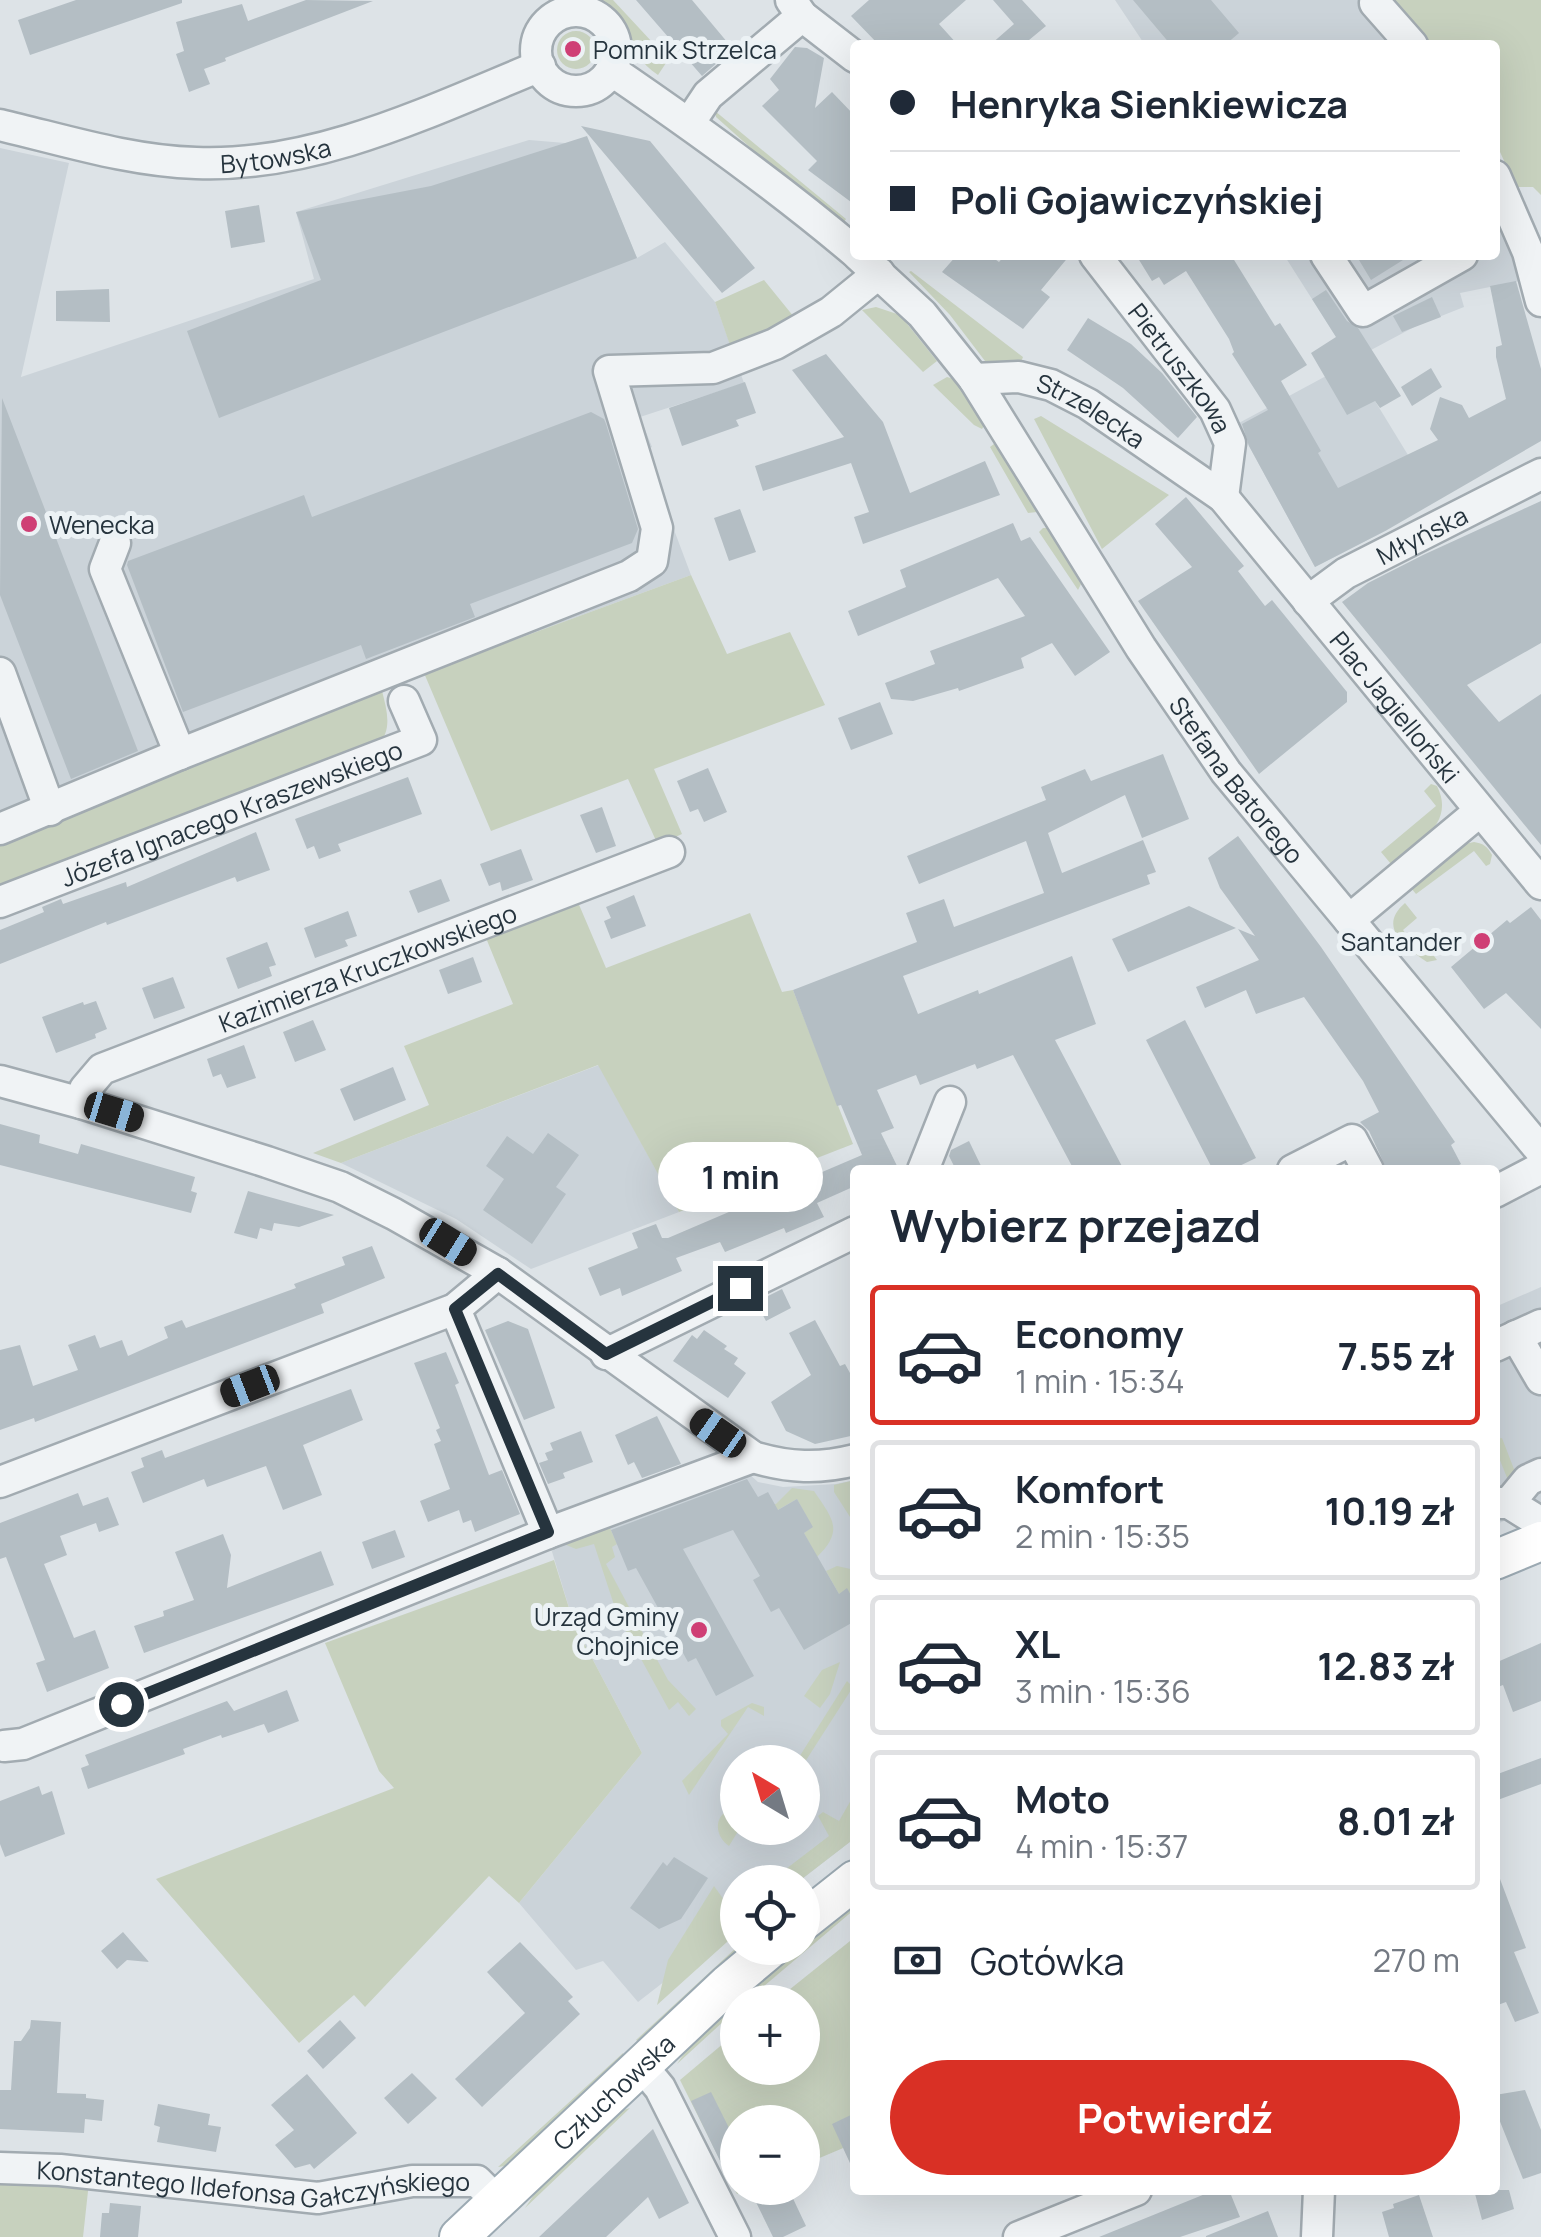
<!DOCTYPE html>
<html lang="pl">
<meta charset="utf-8">
<style>
body{margin:0;font-family:Manrope,sans-serif;background:#f2f2f3;color:#1f2937;height:100vh;display:flex;flex-direction:column;font-size:38px;white-space:nowrap}
*{box-sizing:border-box;margin:0}
p{font-size:32px;color:#747a83}
.icon{flex:none;width:55px;height:55px;fill:none;stroke:currentColor;stroke-width:2;stroke-linecap:round;stroke-linejoin:round}
.map{position:relative;flex:1;overflow:hidden}
.drawer{position:absolute;left:850px;top:1165px;width:650px;height:1030px;display:flex;flex-direction:column;background:#fff;border-radius:10px;box-shadow:0 10px 40px #0002}
.drawer>*{flex:none}
.guide{position:absolute;left:850px;top:40px;width:650px;height:220px;border-radius:10px;box-shadow:0 10px 40px #0002;display:grid;align-content:center;height:220px;padding:0 40px;background:#fff}
.needle{width:65px;rotate:322deg}
.fabs{position:absolute;left:720px;top:1745px;display:grid;gap:20px}
.fabs a{display:grid;place-items:center;width:100px;height:100px;border-radius:50%;background:#fff;box-shadow:0 10px 40px #0002;font-size:50px}
.end{position:absolute;width:45px;height:45px;margin:-22px;border:12px solid #26343e;background:#fff;box-shadow:0 0 0 5px #fff}
.from{border-radius:50%}
.bubble{position:absolute;height:70px;border-radius:35px;background:#fff;box-shadow:0 10px 40px #0002;font-size:32px;font-weight:700;line-height:70px;text-align:center}
.car{position:absolute;width:30px;height:60px;margin:-30px -15px;border-radius:12px;box-shadow:0 0 8px 2px #0007;background:linear-gradient(#222 24%,#8ab4d8 0 40%,#222 0 76%,#8ab4d8 0 86%,#222 0)}
.guide b{display:flex;align-items:center;gap:35px;height:95px;font-size:38px}
.guide b+b{border-top:2px solid #e0e1e3}
.guide i{width:25px;height:25px;background:#1f2937}
ul{padding:0;list-style:none}
li{display:flex;align-items:center;gap:30px;height:140px;margin:0 20px 15px;padding:0 20px;border:5px solid #e0e1e3;border-radius:10px}
li div{flex:1}
li b{display:block;font-size:38px}
li em{font-style:normal;font-weight:700}
li.selected{border-color:#d93025}
li>.icon{width:90px;height:90px;stroke-width:1.5}
h2{padding:0 40px;font-size:45px;line-height:120px}
.pay{display:flex;align-items:center;gap:25px;height:110px;padding:0 40px;font-size:38px}
.pay p{margin-inline-start:auto}
.action{display:flex;gap:20px;margin-top:auto;padding:20px 40px}
.action a{flex:1;height:115px;border-radius:60px;background:#d93025;color:#fff;font-size:40px;font-weight:700;line-height:115px;text-align:center}
.map>svg:first-child{display:block}
</style>
<div class="map">
<svg width="1541" height="2237" viewBox="0 0 1541 2237">
<rect width="100%" height="100%" fill="#dde3e7"/>
<path fill="#cbd3d9" fill-rule="evenodd" d="M1115,0H1390L1429,45H1145Z
M529,140L565,143L606,183L637,258L665,242L715,302L744,383L640,417L652,447L644,450L691,575L424,673L0,839V148L69,163L21,377L314,279L296,212Z
M1495,210L1520,281L1460,293L1464,307L1416,326L1371,350L1375,401L1408,455L1387,530L1315,567L1237,424L1352,362L1284,255H1495Z
M599,1065L679,1212L531,1269L456,1219L341,1163Z
M1541,1287V1504L1495,1525V1307Z
M748,1473L758,1482L783,1487L836,1484L855,1480V1838L798,1882H738L737,1925L638,2002L603,1961L576,1970L519,1903L642,1753L574,1624L550,1545ZM738,1762H802V1828H738Z"/>
<path fill="#c7d1be" d="M601,0H613L666,57V63L658,75C623,52 634,21 601,0Z
M1390,0H1541V195L1533,187H1516L1495,141V45H1429Z
M557 50a19 19 0 1 1 38 0a19 19 0 1 1-38 0Z
M715,111L846,219L844,222L762,158L716,117Z
M911,271L1023,357L1019,367L991,365L985,361L950,315L909,272Z
M764,280L794,317L731,348L715,302Z
M876,307L900,315L937,361L923,372L862,310Z
M947,377L954,379L985,424L982,429L974,425L933,385Z
M1041,416L1169,495L1102,549L1034,419Z
M994,444L998,448L1037,512L1028,513L990,447Z
M1043,528H1047L1081,584L1078,590L1039,532Z
M691,575L727,654L790,632L825,705L654,769L682,834L658,845L628,779L491,831L424,673Z
M382,691C387,711 393,730 377,746L0,892V840Z
M1431,784L1437,786C1456,824 1417,844 1391,864L1381,852L1436,806L1424,791Z
M1474,842C1484,844 1487,846 1492,855L1490,864L1486,866L1474,851L1416,894L1411,888L1465,844Z
M577,900L606,968L750,913L782,992L793,990L853,1144L679,1212L598,1065L341,1163L313,1153L429,1105L404,1046L513,1004L486,938Z
M1405,903L1417,918L1403,930L1414,945L1419,941L1425,944L1437,960L1427,962C1405,947 1377,927 1405,903Z
M1502,1438L1517,1477L1513,1481L1508,1480L1495,1448V1439Z
M855,1480V1519L852,1520L834,1492V1485Z
M792,1488L814,1491C832,1518 845,1530 817,1557L804,1533L812,1527L797,1499L767,1516V1506L776,1504Z
M609,1526L617,1544L612,1547L615,1557L606,1564L668,1680L696,1709L689,1716L678,1702L669,1710L618,1617L594,1544L576,1549L559,1542Z
M554,1560L574,1624L642,1753L519,1903L489,1876L365,2007L354,1995L299,2043L156,1879L394,1788L379,1771L325,1643Z
M837,1566L855,1570V1603L847,1589L839,1594L826,1571Z
M840,1662L830,1694L820,1708L804,1696L822,1670Z
M847,1681L853,1687L803,1765L796,1762Z
M752,1703L764,1707V1716L748,1707L689,1795L682,1781L728,1734L721,1726V1720Z
M855,1793V1838L798,1882H769L829,1836L818,1816L823,1812L839,1821Z
M730,1809L737,1814L738,1828H740L729,1846C715,1836 713,1817 730,1809Z
M714,1886L737,1918V1933L657,2005L668,1960Z
M855,1902V1909L745,2002H738L737,2009L677,2064L688,2048L738,2000Z
M855,1937V2143L803,2165L802,2122H738V2188H752L737,2194L680,2080L737,2032L738,2068H802V2002H774Z
M737,1947L743,1948L641,2043L636,2040Z
M623,2053L624,2058L512,2165L498,2167Z
M630,2108L525,2208L538,2189L620,2111Z
M0,2181L89,2182L83,2237H0Z"/>
<path fill="#b4bec4" d="M76,0H182V3L30,55L18,20Z
M306,0L373,1L225,58L226,61L204,69L210,84L189,92L176,54L184,51L176,22L242,4L248,21Z
M636,0H692L733,49L702,76Z
M869,0H966L939,24L958,45H879L851,16Z
M993,0H1022L1046,26L1023,45H990L1014,24Z
M1133,0H1211L1239,33L1225,45H1171Z
M795,47L807,48L824,58L815,108L832,92L855,116V205L808,170L817,161L762,106L779,90L770,79Z
M581,126L650,141L755,268L722,293Z
M587,136L637,258L219,418L187,331L321,280L296,212L431,186Z
M259,205L265,242L231,248L225,211Z
M957,255H989L999,262L1005,255H1070L1041,290L1050,297L1023,329L942,272Z
M1136,255H1231L1275,326L1280,323L1307,365L1281,381L1321,451L1318,453L1338,488L1438,440L1430,429L1440,397L1462,405L1469,418L1506,399L1496,357V347L1502,345L1490,286L1516,281L1541,369V441L1387,530L1315,567L1249,446L1242,424L1268,410L1232,354L1234,352L1229,339L1186,271L1164,285L1159,277L1152,281Z
M1356,255H1411L1371,280Z
M109,289L110,322L56,321V291Z
M1326,290L1347,321L1358,328L1401,396L1380,408L1375,401L1347,415L1311,353L1336,337L1312,299Z
M1432,297L1441,317L1402,332L1393,316Z
M1088,318L1131,344L1162,373L1197,417L1178,438L1123,388L1067,350Z
M826,354L883,422L910,493L985,461L1000,495L863,544L854,517L869,512L851,463L763,491L755,466L844,437L792,370Z
M1431,368L1442,387L1412,406L1401,387Z
M745,382L756,413L736,420L739,426L682,446L669,408Z
M2,398L138,751L71,779L0,595Z
M591,412L604,419L606,424L638,529L632,543L470,604L475,617L366,659L361,645L183,712L127,565L128,561L304,495L312,517Z
M1186,497L1244,566L1238,571L1265,606L1272,600L1347,692V702L1259,774L1138,601L1192,567L1155,524Z
M1541,501V643L1467,685L1499,722L1541,694V845L1342,602L1368,583L1423,555Z
M740,509L756,552L729,561L714,518Z
M1013,523L1021,541L1030,537L1110,652L1075,676L1052,643L1021,658L1024,668L959,691L958,688L913,701L891,699L885,683L935,664L930,651L1025,616L998,578L858,636L848,611L906,587L900,570Z
M880,702L893,734L851,750L838,718Z
M1163,754L1189,819L1142,838L1125,795L1048,833L1062,873L1143,840L1156,872L1147,875L1150,884L903,976L918,1014L978,990L979,994L1072,956L1096,1024L1055,1040L1124,1170H1074L1013,1055L977,1069L975,1064L920,1085L916,1075L877,1090L894,1128L881,1133L899,1170H855V1186L817,1203L824,1217L786,1233L784,1228L725,1252L720,1242L676,1258L682,1271L622,1296L620,1288L600,1296L588,1268L638,1248L632,1233L656,1224L662,1238H668L862,1155L841,1105L837,1106L793,990L917,942L906,913L944,899L954,927L1044,893L1026,841L919,884L907,856L1046,800L1041,787L1085,769L1091,781Z
M708,768L727,812L704,822L698,809L690,812L677,781Z
M408,777L422,814L338,844L341,851L319,859L314,846L307,849L295,819Z
M602,807L616,846L596,853L580,815Z
M256,832L270,870L237,882L235,877L107,925L106,922L0,964V930L44,912L42,907L61,899L63,904L126,882L127,887Z
M1238,836L1321,947L1455,1142L1451,1145L1461,1164L1450,1170H1387L1369,1131L1360,1122L1379,1112L1363,1081L1304,997L1256,1014L1246,990L1205,1008L1196,987L1259,960L1238,929L1255,936L1220,888L1208,858Z
M521,849L533,880L502,891L500,882L489,886L480,864Z
M441,879L450,901L418,913L409,891Z
M634,895L646,926L611,939L604,921L611,918L606,907Z
M1189,906L1236,928L1128,972L1112,939Z
M1531,907L1541,920V1029L1506,993L1484,1009L1451,967L1507,920L1510,923Z
M348,911L357,936L345,940L348,946L315,958L304,928Z
M267,942L276,965L269,967L272,976L238,989L226,958Z
M473,957L482,982L448,994L439,970Z
M173,977L185,1008L154,1019L142,988Z
M96,1001L107,1029L95,1034L96,1038L56,1053L42,1017L83,1002L84,1005Z
M313,1020L326,1050L295,1062L283,1032Z
M1185,1020L1256,1158L1231,1170H1213L1146,1040Z
M244,1045L256,1078L227,1088L221,1074L213,1077L207,1059Z
M393,1067L406,1100L354,1121L340,1089Z
M0,1124L40,1135L39,1143L78,1154L81,1144L195,1177L191,1191L197,1193L191,1213L0,1165Z
M548,1133L579,1155L556,1187L566,1194L532,1244L483,1210L504,1179L486,1166L507,1136L533,1154Z
M969,1141L983,1170H956L949,1156L951,1150Z
M248,1191L334,1215L299,1227L274,1223L272,1231L260,1228L257,1239L234,1233Z
M372,1246L385,1278L321,1304L324,1313L35,1422L34,1418L0,1430V1350L20,1345L33,1386L78,1370L68,1345L95,1335L100,1348L122,1340L128,1356L168,1338L164,1327L182,1320L186,1328L296,1288L294,1284L345,1265L342,1257Z
M782,1289L791,1308L766,1321L756,1302Z
M815,1320L840,1366L845,1364L855,1382V1435L815,1444L786,1431L771,1402L811,1375L789,1333Z
M508,1321L528,1329L555,1408L524,1420L485,1330Z
M704,1330L727,1346L724,1349L738,1358L734,1364L746,1373L728,1398L673,1361L692,1335L697,1339Z
M446,1352L459,1383L455,1385L489,1475L502,1470L520,1514L475,1532L471,1520L463,1523L459,1510L428,1522L420,1501L450,1489L434,1444L441,1441L436,1430L440,1428L414,1363Z
M351,1389L363,1420L303,1445L322,1495L283,1510L266,1466L207,1487L204,1479L143,1503L131,1472L144,1467L141,1458L162,1450L165,1458Z
M657,1416L681,1464L642,1478L634,1462L628,1465L615,1435Z
M581,1431L593,1462L563,1473L565,1478L548,1484L539,1463L548,1460L545,1453L553,1450L550,1443Z
M747,1479L758,1497L768,1492L778,1510L797,1499L813,1527L804,1533L839,1594L847,1588L855,1603V1621L804,1650L779,1608L771,1612L753,1580L760,1576L733,1530L683,1549L754,1676L716,1696L696,1658L688,1662L636,1568L628,1571L611,1530Z
M78,1493L83,1506L108,1497L119,1525L99,1532L96,1523L60,1536L67,1555L44,1564L74,1638L95,1630L109,1668L47,1692L36,1663L45,1660L6,1557L0,1559V1523Z
M395,1530L405,1557L372,1569L362,1542Z
M223,1534L231,1555L227,1588L321,1551L334,1585L144,1653L134,1626L164,1616L163,1611L194,1600L175,1552Z
M1541,1643V1701L1513,1712L1503,1685L1495,1688V1663Z
M287,1690L299,1721L268,1733L264,1724L222,1738L221,1735L183,1749L185,1754L88,1789L81,1768L89,1765L85,1755L227,1701L234,1711Z
M1541,1758V1784L1495,1801V1775Z
M39,1786L42,1795L52,1791L65,1834L5,1857L0,1844V1801Z
M674,1857L708,1878L681,1919L659,1929L630,1908L663,1862L667,1866Z
M1497,1871L1526,1948L1514,1952L1539,2013L1515,2022L1506,2002L1495,2006Z
M123,1932L149,1962L127,1960L117,1969L101,1951Z
M520,1942L573,1997L568,2001L580,2014L482,2107L455,2079L525,2013L487,1972Z
M31,2020L61,2022L57,2093L86,2094V2098L104,2100L102,2121L85,2119L84,2133L0,2129V2090H11L14,2041H21L30,2028Z
M340,2020L356,2038L323,2069L307,2051Z
M412,2073L437,2098L408,2124L384,2098Z
M307,2074L357,2133L314,2169L310,2164L295,2168L275,2145L294,2130L271,2105Z
M1525,2090L1541,2130V2173L1523,2179L1495,2109V2095Z
M711,2092L730,2130L738,2127V2159L723,2167L691,2101Z
M158,2104L210,2114L208,2125L221,2127L216,2152L157,2142L160,2127L154,2125Z
M855,2113V2174L832,2124Z
M653,2129L689,2203L659,2219L648,2197L606,2237H539Z
M770,2188H788L806,2226L783,2237H773L753,2196Z
M1215,2190H1229L1240,2217L1180,2237H1099Z
M1474,2190H1509L1514,2209L1482,2220Z
M1419,2195L1433,2237H1389L1382,2212L1394,2208L1393,2204Z
M110,2203L141,2206L138,2237H100L102,2213H109Z
M1268,2211L1278,2237H1206V2236Z"/>
<g fill="none" stroke-linecap="round" stroke-linejoin="round">
<defs>
<g id="minor">
<path d="M791,0L802,16L855,57"/>
<path d="M1375,3L1412,45"/>
<circle cx="576" cy="51" r="40"/>
<path d="M611,70C696,128 777,186 855,252"/>
<path d="M690,122L708,95L802,16"/>
<path id="s1" d="M0,125C64,140 129,161 196,163C315,168 432,110 540,66"/>
<path d="M1495,176L1528,252L1541,301"/>
<path id="s2" d="M858,255L922,314L974,379L1141,648L1226,772L1541,1151"/>
<path id="s3" d="M1095,255L1215,410L1230,443L1223,497"/>
<path d="M1326,255L1363,311L1462,255"/>
<path id="s4" d="M974,379L1019,377L1051,385L1088,404L1223,497L1541,884"/>
<path d="M115,543L105,569L180,754"/>
<path id="s5" d="M1308,601L1346,573L1541,474"/>
<path d="M0,673L50,810"/>
<path d="M0,829L180,754L629,576L652,561L657,528L609,371L713,368L775,344L831,312L879,273"/>
<path id="s6" d="M0,902L421,740L404,701"/>
<path d="M1349,920L1480,811"/>
<path d="M0,1081L81,1103L267,1162L340,1187L394,1214L498,1273L753,1457C789,1468 819,1469 855,1460"/>
<path id="s7" d="M81,1103L85,1089L102,1069L669,852"/>
<path d="M923,1170L950,1102"/>
<path d="M1293,1170L1352,1140L1368,1170"/>
<path d="M1495,1192L1541,1168"/>
<path d="M455,1309L548,1533"/>
<path d="M1516,1336L1541,1379"/>
<path d="M1495,1346L1541,1325"/>
<path d="M606,1354L855,1232"/>
<path d="M0,1482L455,1309L498,1273"/>
<path d="M1495,1503H1509L1541,1523"/>
<path d="M1509,1503L1528,1480L1541,1474"/>
<path d="M4,1746L23,1744L548,1533L753,1457"/>
<path d="M641,2065L660,2088L735,2237"/>
<path id="s8" d="M0,2168L60,2170L318,2198L412,2181H477L497,2201"/>
<path d="M1019,2237L1136,2190"/>
<path d="M1317,2237L1319,2190"/>
</g>
<g id="major">
<path d="M1495,1560L1541,1541"/>
<path d="M802,1922L855,1880"/>
<path id="s9" d="M459,2237L728,1984L771,1948"/>
</g>
</defs>
<use href="#minor" stroke="#a2abb1" stroke-width="35"/>
<use href="#major" stroke="#9caab3" stroke-width="42"/>
<use href="#minor" stroke="#f0f3f5" stroke-width="30"/>
<use href="#major" stroke="#fff" stroke-width="38"/>
</g>
<g fill="none" stroke-linecap="round" stroke-linejoin="round">
<path stroke="#26343e" stroke-width="12" d="M121,1704L548,1532L455,1309L498,1274L606,1354L740,1288"/>
</g>
<g fill="#cf3f75" stroke="#ecf2f5" stroke-width="4">
<circle cx="573" cy="49" r="10"/>
<circle cx="29" cy="524" r="10"/>
<circle cx="1482" cy="941" r="10"/>
<circle cx="699" cy="1630" r="10"/>
</g>
<g text-anchor="middle" dominant-baseline="central" stroke-width="10" stroke-linejoin="round" paint-order="stroke">
<g font-size="25" fill="#26343e" stroke="#ecf2f5" text-anchor="start">
<text x="593" y="49">Pomnik Strzelca</text>
<text x="49" y="524">Wenecka</text>
<text x="1462" y="941" text-anchor="end">Santander</text>
<text x="679" y="1616" text-anchor="end">Urząd Gminy<tspan x="679" dy="29">Chojnice</tspan></text>
</g>
<g font-size="25" fill="#26343e" stroke="#ecf2f5">
<text stroke="none"><textPath href="#s1" startOffset="280">Bytowska</textPath></text>
<text stroke="none"><textPath href="#s3" startOffset="142">Pietruszkowa</textPath></text>
<text stroke="none"><textPath href="#s4" startOffset="125">Strzelecka</textPath></text>
<text stroke="none"><textPath href="#s5" startOffset="132">Młyńska</textPath></text>
<text stroke="none"><textPath href="#s4" startOffset="555">Plac Jagielloński</textPath></text>
<text stroke="none"><textPath href="#s2" startOffset="650">Stefana Batorego</textPath></text>
<text stroke="none"><textPath href="#s6" startOffset="248">Józefa Ignacego Kraszewskiego</textPath></text>
<text stroke="none"><textPath href="#s7" startOffset="325">Kazimierza Kruczkowskiego</textPath></text>
<text stroke="none"><textPath href="#s9" startOffset="212">Człuchowska</textPath></text>
<text stroke="none"><textPath href="#s8" startOffset="255">Konstantego Ildefonsa Gałczyńskiego</textPath></text>
</g>
</g>
</svg>
<div class="fabs">
<a><svg class="needle" viewBox="-14 -14 28 28"><path d="M0-13l5 13h-10z" fill="#e53935"/><path d="M0 13l5-13h-10z" fill="#747a83"/></svg></a>
<a><svg class="icon" aria-label="locate" viewBox="0 0 24 24"><circle cx="12" cy="12" r="6"/><path d="M12 2v4M12 18v4M2 12h4M18 12h4"/></svg></a>
<a>+</a>
<a>−</a>
</div>
<i class="end from" style="left:121px;top:1704px"></i>
<i class="end" style="left:740px;top:1288px"></i>
<div class="bubble" style="left:658px;top:1142px;width:165px">1 min</div>
<i class="car" style="left:114px;top:1112px;rotate:107deg"></i>
<i class="car" style="left:448px;top:1242px;rotate:122deg"></i>
<i class="car" style="left:250px;top:1386px;rotate:249deg"></i>
<i class="car" style="left:718px;top:1433px;rotate:305deg"></i>
<div class="guide">
<b><i class="from"></i>Henryka Sienkiewicza</b>
<b><i></i>Poli Gojawiczyńskiej</b>
</div>
<section class="drawer">
<h2>Wybierz przejazd</h2>
<ul>
<li class="selected"><svg class="icon" aria-label="car" viewBox="0 0 24 24"><path d="M5 17H2v-5l4-1 3-4h7l3 4 3 1v5h-3M9 17h6M6 11h13"/><circle cx="7" cy="17" r="2"/><circle cx="17" cy="17" r="2"/></svg><div><b>Economy</b><p>1 min · 15:34</p></div><em>7.55 zł</em></li>
<li><svg class="icon" aria-label="car" viewBox="0 0 24 24"><path d="M5 17H2v-5l4-1 3-4h7l3 4 3 1v5h-3M9 17h6M6 11h13"/><circle cx="7" cy="17" r="2"/><circle cx="17" cy="17" r="2"/></svg><div><b>Komfort</b><p>2 min · 15:35</p></div><em>10.19 zł</em></li>
<li><svg class="icon" aria-label="car" viewBox="0 0 24 24"><path d="M5 17H2v-5l4-1 3-4h7l3 4 3 1v5h-3M9 17h6M6 11h13"/><circle cx="7" cy="17" r="2"/><circle cx="17" cy="17" r="2"/></svg><div><b>XL</b><p>3 min · 15:36</p></div><em>12.83 zł</em></li>
<li><svg class="icon" aria-label="car" viewBox="0 0 24 24"><path d="M5 17H2v-5l4-1 3-4h7l3 4 3 1v5h-3M9 17h6M6 11h13"/><circle cx="7" cy="17" r="2"/><circle cx="17" cy="17" r="2"/></svg><div><b>Moto</b><p>4 min · 15:37</p></div><em>8.01 zł</em></li>
</ul>
<div class="pay"><svg class="icon" aria-label="cash" viewBox="0 0 24 24"><path d="M3 7h18v10H3z"/><circle cx="12" cy="12" r="2"/></svg>Gotówka<p>270 m</p></div>
<div class="action"><a>Potwierdź</a></div>
</section>
</div>
